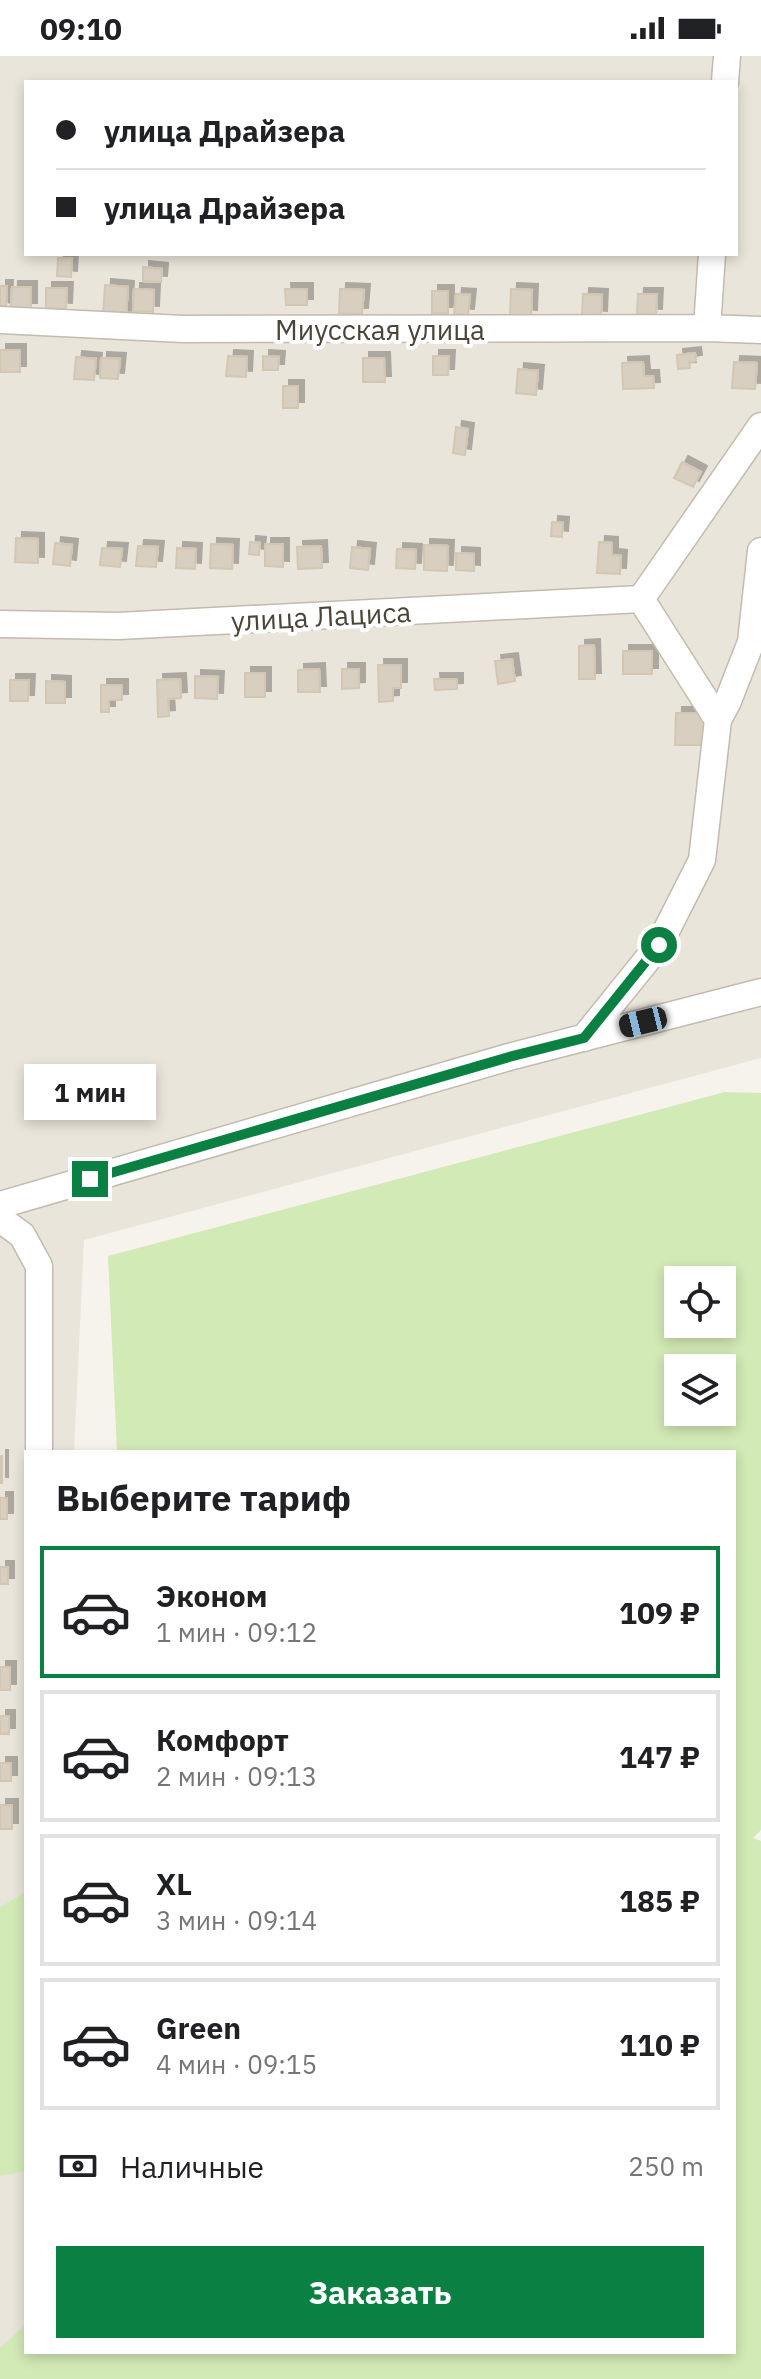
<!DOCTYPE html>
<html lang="ru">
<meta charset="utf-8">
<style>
body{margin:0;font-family:"IBM Plex Sans",sans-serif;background:#f2f2f2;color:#202124;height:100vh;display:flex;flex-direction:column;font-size:30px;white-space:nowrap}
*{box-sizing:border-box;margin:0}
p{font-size:26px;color:#757577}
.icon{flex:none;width:44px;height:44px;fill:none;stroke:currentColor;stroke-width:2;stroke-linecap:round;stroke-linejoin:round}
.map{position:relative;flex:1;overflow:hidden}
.panel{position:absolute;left:24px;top:1394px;width:712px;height:904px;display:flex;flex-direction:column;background:#fff;border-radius:0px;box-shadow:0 4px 12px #0003}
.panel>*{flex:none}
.guide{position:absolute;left:24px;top:24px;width:714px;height:176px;border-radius:0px;box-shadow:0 4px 12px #0003;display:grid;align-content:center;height:176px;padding:0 32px;background:#fff}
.fabs{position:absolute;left:664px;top:1210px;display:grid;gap:16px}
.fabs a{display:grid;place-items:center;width:72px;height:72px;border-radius:0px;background:#fff;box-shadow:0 4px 12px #0003;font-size:40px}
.end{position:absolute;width:36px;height:36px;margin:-18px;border:10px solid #0b8043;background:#fff;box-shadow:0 0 0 4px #fff}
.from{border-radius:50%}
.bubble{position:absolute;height:56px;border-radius:0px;background:#fff;box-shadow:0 4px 12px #0003;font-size:26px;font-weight:700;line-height:56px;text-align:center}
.car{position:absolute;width:24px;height:48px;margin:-24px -12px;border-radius:10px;box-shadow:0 0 6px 2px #0007;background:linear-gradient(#222 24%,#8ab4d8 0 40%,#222 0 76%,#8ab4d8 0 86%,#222 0)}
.guide b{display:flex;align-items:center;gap:28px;height:76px;font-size:30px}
.guide b+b{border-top:2px solid #e0e0e0}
.guide i{width:20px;height:20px;background:#202124}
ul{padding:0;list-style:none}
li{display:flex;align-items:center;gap:24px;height:132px;margin:0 16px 12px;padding:0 16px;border:4px solid #e0e0e0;border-radius:0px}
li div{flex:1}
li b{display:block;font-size:30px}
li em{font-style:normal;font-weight:700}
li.on{border-color:#0b8043}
li>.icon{width:72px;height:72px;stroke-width:1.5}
h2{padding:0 32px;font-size:36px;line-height:96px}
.pay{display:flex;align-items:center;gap:20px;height:88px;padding:0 32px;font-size:30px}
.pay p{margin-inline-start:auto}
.cta{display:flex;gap:16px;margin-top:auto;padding:16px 32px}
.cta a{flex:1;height:92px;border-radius:0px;background:#0b8043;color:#fff;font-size:32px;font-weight:700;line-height:92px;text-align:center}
.status{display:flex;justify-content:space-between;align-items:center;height:56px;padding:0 40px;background:#fff;direction:ltr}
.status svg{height:22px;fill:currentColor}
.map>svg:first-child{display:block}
</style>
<div class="status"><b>09:10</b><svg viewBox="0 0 49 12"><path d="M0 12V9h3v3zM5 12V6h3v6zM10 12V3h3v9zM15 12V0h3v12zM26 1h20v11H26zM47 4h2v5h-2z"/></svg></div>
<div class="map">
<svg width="761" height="2323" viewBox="0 0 761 2323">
<defs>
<filter id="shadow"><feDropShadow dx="6" dy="-6" stdDeviation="0" flood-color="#0004"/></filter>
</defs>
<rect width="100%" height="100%" fill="#f6f3ec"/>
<path fill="#eae5da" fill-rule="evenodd" d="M0,0H761V1002L84,1184L74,1396H26V2296L0,2323ZM26,26H736V198H26Z"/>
<path fill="#d2eab5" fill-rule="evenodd" d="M725,1036L761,1037V1774L753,1782L761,1785V2323H0V2292L26,2268V2296H734V1396H117L108,1200ZM678,1224H722V1268H678ZM678,1312H722V1356H678Z
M26,1836V2115L0,2120V1851Z"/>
<path fill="#d8cfc1" stroke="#d3c7b4" stroke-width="2" filter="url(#shadow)" d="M58,202H72L71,221L57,220Z
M143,211L162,213L161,226L143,225Z
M105,229L128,231L126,261L103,259Z
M0,230H7L6,253L0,252Z
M12,231H31V253H11Z
M46,232H67L66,253L46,252Z
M134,233L154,234L153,256L133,255Z
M285,233H307V249H286Z
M340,233L364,234L362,258L339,257Z
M511,233L532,234L531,260L510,259Z
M432,235H448V257H432Z
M456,238L470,239L468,259L454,258Z
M583,238L602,239L601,261L582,260Z
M638,238H657L656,259L637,258Z
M0,294H20V316H0Z
M695,297L696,305L689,306L690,312L678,313L677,299Z
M228,300L247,301L246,321L226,320Z
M263,300L279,301L278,314H263Z
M433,300H449L448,319H433Z
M76,301L96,303L94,324L74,323Z
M101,302L120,303L118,323L100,322Z
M363,302H384L385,326H363Z
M643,306L644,320H653L654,332L623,333L622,307Z
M734,306L757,307L755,333L732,332Z
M518,313L538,315L536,339L516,337Z
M283,330H298V352H283Z
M456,371L468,373L465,399L453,397Z
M682,406L701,416L693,431L674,422Z
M552,466L563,467L562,481L551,480Z
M16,482L38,483V507L15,506Z
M250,486L260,487L259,499L249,498Z
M599,486L612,487V499L621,500L620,518L597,517Z
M55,487L72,489L70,510L53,508Z
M211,488L233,489L232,513L210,512Z
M265,488H283V511L265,510Z
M424,489L448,490L447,515L424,514Z
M138,490L158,491L156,511L136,510Z
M321,490L322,512L298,513L297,491Z
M352,491L370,493L368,514L350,512Z
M102,492L122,493L120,511L100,509Z
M177,492L196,493L195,513L176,512Z
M397,493L416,494L415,513L396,512Z
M456,497L474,498V515L456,514Z
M594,589L595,623H579V590Z
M623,595H652V618H623Z
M512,603L515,625L498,628L495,605Z
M378,609H401V632H393V645L379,646Z
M319,613L320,636H298V614Z
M342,613H359V632L342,633Z
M245,617H265V641H245Z
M195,620L218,621L217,643L195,642Z
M180,623L181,642L168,643L169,660L158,661L157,624Z
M434,623H457V633L435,634Z
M10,624H29L28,645H10Z
M46,625L65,626V647H46Z
M101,629H122V644H109V656H101Z
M676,657H708L707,689H675Z
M0,1400H2V1427H0Z
M0,1442H7V1463H0Z
M0,1511H8V1528H0Z
M0,1611H10V1634H0Z
M0,1660H9V1678H0Z
M0,1707H11V1725H0Z
M0,1749H12V1773H0Z"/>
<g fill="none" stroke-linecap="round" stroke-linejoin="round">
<defs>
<path id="minor" d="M725,26L727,0
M0,264L183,273L707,272L761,274
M707,272L712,198
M0,568L118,570L641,543
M718,664L728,645L751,586L761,495
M584,982L659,889L702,804L718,664L641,543L761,370
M0,1149L509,1001L761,936
M0,1163L22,1179L39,1210V1396"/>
</defs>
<use href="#minor" stroke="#c2bbae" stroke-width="29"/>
<use href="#minor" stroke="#fff" stroke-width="26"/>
</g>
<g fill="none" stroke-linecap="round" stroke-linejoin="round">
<path stroke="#0b8043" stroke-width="10" d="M90,1123L509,1001L584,982L659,889"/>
</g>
<g text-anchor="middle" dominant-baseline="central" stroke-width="8" stroke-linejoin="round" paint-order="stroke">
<g font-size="28" fill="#4b4439" stroke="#fff">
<text x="380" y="273">Миусская улица</text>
<text transform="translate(321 560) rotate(-3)">улица Лациса</text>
</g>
</g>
</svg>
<div class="fabs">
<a><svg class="icon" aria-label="locate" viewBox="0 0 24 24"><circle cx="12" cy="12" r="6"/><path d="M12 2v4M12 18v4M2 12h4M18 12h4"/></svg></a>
<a><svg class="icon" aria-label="layers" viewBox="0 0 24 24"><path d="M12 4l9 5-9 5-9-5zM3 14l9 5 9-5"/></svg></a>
</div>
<i class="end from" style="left:659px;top:889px"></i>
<i class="end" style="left:90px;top:1123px"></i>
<div class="bubble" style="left:24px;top:1008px;width:132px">1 мин</div>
<i class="car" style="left:643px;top:966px;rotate:256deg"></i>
<div class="guide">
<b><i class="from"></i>улица Драйзера</b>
<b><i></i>улица Драйзера</b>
</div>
<section class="panel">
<h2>Выберите тариф</h2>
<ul>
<li class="on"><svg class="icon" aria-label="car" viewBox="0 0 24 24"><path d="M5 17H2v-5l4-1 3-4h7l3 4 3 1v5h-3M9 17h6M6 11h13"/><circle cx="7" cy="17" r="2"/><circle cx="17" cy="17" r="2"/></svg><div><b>Эконом</b><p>1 мин · 09:12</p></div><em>109 ₽</em></li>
<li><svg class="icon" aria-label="car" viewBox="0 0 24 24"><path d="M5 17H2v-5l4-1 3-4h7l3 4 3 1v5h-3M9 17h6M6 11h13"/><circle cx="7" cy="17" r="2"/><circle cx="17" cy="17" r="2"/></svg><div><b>Комфорт</b><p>2 мин · 09:13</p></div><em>147 ₽</em></li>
<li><svg class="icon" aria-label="car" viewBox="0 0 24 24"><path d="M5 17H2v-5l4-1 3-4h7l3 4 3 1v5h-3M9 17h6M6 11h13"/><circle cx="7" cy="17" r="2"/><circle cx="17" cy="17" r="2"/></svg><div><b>XL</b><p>3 мин · 09:14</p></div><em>185 ₽</em></li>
<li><svg class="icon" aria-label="car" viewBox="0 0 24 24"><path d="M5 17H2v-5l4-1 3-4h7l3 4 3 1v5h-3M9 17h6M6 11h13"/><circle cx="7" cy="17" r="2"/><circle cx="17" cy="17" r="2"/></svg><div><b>Green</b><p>4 мин · 09:15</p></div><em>110 ₽</em></li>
</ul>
<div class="pay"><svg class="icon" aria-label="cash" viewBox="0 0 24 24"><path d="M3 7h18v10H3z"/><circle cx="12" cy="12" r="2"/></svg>Наличные<p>250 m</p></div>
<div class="cta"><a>Заказать</a></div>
</section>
</div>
